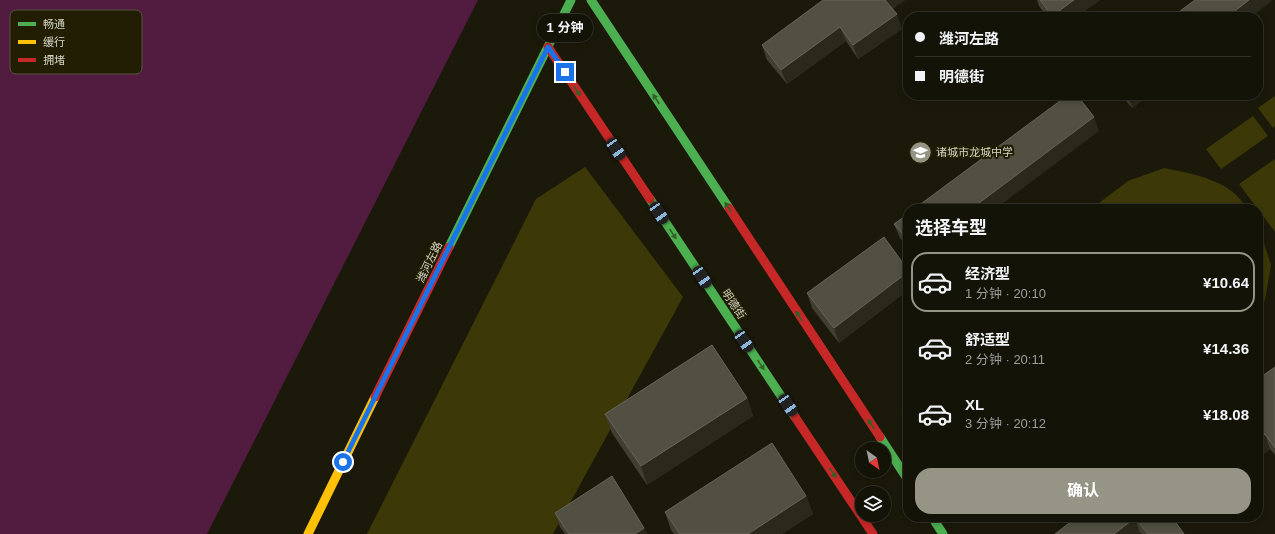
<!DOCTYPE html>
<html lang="zh">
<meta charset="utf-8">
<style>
body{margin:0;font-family:Arial,"Noto Sans SC",sans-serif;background:#1d1c12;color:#f1f3f6;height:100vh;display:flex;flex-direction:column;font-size:15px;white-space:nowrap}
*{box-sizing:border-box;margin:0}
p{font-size:13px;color:#9d9e9c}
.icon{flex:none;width:22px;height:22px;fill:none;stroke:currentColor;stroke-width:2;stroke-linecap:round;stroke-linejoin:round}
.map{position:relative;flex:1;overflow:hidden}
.details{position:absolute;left:903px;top:204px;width:360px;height:318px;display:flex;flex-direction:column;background:#141308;border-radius:16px;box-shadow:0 2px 6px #0003,0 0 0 1px #333229}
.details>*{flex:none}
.hud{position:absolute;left:903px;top:12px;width:360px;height:88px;border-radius:16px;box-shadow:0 2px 6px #0003,0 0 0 1px #333229;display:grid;align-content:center;height:88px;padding:0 12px;background:#141308}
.needle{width:26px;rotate:147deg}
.fabs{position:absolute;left:855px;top:442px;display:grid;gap:8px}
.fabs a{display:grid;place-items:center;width:36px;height:36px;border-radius:50%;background:#141308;box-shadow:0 2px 6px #0003,0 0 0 1px #333229;font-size:20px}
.end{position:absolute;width:18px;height:18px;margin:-9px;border:5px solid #1a73e8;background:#fff;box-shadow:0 0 0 2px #fff}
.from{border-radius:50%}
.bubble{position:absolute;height:28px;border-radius:14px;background:#141308;box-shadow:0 2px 6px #0003,0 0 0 1px #333229;font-size:13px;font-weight:700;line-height:28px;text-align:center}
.car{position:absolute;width:12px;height:24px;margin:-12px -6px;border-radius:5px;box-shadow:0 0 3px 1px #0007;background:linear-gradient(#222 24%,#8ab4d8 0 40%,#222 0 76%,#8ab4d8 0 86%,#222 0)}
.hud b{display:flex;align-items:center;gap:14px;height:38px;font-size:15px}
.hud b+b{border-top:1px solid #333229}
.hud i{width:10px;height:10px;background:#f1f3f6}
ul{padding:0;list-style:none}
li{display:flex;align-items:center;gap:12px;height:60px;margin:0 8px 6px;padding:0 4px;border:2px solid transparent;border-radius:16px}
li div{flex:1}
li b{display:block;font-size:15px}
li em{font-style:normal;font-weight:700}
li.active{border-color:#959485}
li>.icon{width:36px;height:36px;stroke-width:1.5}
h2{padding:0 12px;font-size:18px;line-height:48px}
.action{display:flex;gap:8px;margin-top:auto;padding:8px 12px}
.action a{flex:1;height:46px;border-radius:16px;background:#959485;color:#fff;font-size:16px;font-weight:700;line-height:46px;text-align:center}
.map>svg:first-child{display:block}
</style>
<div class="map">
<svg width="1275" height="534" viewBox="0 0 1275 534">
<rect width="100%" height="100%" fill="#1b190a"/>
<path fill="#3d3807" d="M1275,96V126L1273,128L1258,108Z
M1253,116L1268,136L1221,169L1206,149Z
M1275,159V232L1239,184Z
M585,167L683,297L553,534H367L536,199Z
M1164,168C1193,174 1232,180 1247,209H1091L1128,181Z
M1258,229L1261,234L1271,265L1265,300L1258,312Z
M908,370V438C897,417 903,391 908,370Z"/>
<path fill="#521b40" d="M0,0H478L207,534H0Z"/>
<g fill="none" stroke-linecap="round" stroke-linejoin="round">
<path stroke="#4caf50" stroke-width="9" d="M591,0L729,208
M650,199L795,417
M449,247L571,0
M880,437L908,480
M932,517L943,534"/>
<path stroke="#ffc107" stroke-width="9" d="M308,534L375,397"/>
<path stroke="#c62828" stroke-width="9" d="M548,47L650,199
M729,208L880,437
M375,397L449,247
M795,417L873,534"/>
</g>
<path fill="#413f32" d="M823,0H905L892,9L902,29L858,59L846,41L787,84L767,60L762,45Z
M1037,0H1100L1076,17H1047L1039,6Z
M1121,95H1149L1132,108Z
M908,214V248L900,238L894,224Z
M908,270V290L839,343L812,308L807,293Z
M1275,367V455L1270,449L1258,458V379Z
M747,398L753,416L647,485L612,433L605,414Z
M806,496L813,514L782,534H674L671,530L665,512Z
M555,513L644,528L647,534H565L560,527Z
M1077,517H1181L1175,521L1184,534H1142L1140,533Z"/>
<path fill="#2b291b" d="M884,0H905L888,12Z
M1074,0H1100L1076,17H1053L1052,16Z
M1249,0H1273L1251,17H1227Z
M897,14L902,29L858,59L853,45Z
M840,27L846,41L787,84L781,70Z
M1128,95H1149L1132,108Z
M1094,117L1099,131L995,209H971Z
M908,272V290L839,343L834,328Z
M747,398L753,416L647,485L641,466Z
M1265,434L1270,449L1258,458V440Z
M806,496L813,514L782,534H748Z
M1169,517H1181L1171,524Z
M1135,518L1140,533L1139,534H1114Z
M644,528L647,534H635Z"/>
<path fill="#515042" stroke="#666557" d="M823,0H885L897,14L853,45L840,27L781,70L762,45Z
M1040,0H1074L1052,16Z
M1195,0H1249L1227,17H1172Z
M1068,95H1077L1094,117L971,209H914Z
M908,214V240L894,224Z
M884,237L908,270V272L834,328L807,293Z
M712,345L747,398L641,466L605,414Z
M1275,367V448L1265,434L1258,440V379Z
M772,443L806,496L748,534H680L665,512Z
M612,476L644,528L635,534H569L555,513Z
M1077,517H1172L1184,534H1148L1135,518L1114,534H1055Z"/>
<defs><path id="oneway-solid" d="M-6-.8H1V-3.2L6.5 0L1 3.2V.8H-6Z"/></defs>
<g fill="#345f26">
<use href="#oneway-solid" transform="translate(577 91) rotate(56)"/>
<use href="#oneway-solid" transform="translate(656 99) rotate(-123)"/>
<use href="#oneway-solid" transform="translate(728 207) rotate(-123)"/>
<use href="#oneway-solid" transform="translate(673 234) rotate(56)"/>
<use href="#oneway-solid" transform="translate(799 316) rotate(-123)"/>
<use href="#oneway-solid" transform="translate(761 365) rotate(56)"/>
<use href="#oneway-solid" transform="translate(871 424) rotate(-123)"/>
<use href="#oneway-solid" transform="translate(833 473) rotate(56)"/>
</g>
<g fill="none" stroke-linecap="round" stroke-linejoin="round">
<path stroke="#1a73e8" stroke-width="5" d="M343,462L548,47L565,72"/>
</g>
<defs>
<symbol id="school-disc" viewBox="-11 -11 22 22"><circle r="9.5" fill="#959485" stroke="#211e04"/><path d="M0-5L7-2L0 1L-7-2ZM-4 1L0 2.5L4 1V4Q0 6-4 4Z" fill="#fff"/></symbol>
</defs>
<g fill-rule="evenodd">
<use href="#school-disc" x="908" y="140" width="25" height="25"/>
</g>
<g text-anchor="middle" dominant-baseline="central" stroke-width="4" stroke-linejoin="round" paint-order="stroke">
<g font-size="11" fill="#d7d6c7" stroke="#211e04" text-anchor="start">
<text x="936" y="152">诸城市龙城中学</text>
</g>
<g font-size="11" fill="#d7d6c7" stroke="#211e04">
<text transform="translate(429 262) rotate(-64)">潍河左路</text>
<text transform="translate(734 304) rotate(56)">明德街</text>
</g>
</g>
<rect x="10" y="10" width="132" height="64" rx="6" fill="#211e04" stroke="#58553e" stroke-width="1"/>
<rect x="18" y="22" width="18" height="4" fill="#4caf50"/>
<rect x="18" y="40" width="18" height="4" fill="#ffc107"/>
<rect x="18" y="58" width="18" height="4" fill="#c62828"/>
<g font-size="11" fill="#d7d6c7">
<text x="43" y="28">畅通</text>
<text x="43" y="46">缓行</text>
<text x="43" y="64">拥堵</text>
</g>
</svg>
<div class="fabs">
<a><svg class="needle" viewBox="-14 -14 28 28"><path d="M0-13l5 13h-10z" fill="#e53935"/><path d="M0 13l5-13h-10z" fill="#9d9e9c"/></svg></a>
<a><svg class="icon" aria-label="layers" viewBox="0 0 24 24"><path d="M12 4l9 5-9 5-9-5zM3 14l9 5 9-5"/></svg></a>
</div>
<i class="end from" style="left:343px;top:462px"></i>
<i class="end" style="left:565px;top:72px"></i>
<div class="bubble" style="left:537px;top:14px;width:56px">1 分钟</div>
<i class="car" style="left:616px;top:149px;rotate:146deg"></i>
<i class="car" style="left:659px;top:213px;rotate:146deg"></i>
<i class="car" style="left:702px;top:277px;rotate:146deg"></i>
<i class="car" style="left:744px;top:341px;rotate:146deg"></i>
<i class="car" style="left:788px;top:405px;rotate:146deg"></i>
<div class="hud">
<b><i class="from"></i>潍河左路</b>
<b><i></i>明德街</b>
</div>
<section class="details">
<h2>选择车型</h2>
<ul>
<li class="active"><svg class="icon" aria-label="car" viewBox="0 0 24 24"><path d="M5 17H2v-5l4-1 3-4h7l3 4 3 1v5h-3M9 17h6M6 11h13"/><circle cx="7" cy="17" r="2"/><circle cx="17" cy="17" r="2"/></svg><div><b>经济型</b><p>1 分钟 · 20:10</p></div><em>¥10.64</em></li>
<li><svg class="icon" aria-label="car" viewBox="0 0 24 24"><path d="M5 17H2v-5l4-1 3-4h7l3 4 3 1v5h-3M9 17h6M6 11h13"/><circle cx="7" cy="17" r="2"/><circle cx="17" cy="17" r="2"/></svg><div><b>舒适型</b><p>2 分钟 · 20:11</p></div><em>¥14.36</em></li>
<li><svg class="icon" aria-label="car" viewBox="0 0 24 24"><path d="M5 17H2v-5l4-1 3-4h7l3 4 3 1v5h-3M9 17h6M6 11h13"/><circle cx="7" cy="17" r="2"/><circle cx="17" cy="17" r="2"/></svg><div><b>XL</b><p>3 分钟 · 20:12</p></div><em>¥18.08</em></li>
</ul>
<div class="action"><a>确认</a></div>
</section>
</div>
